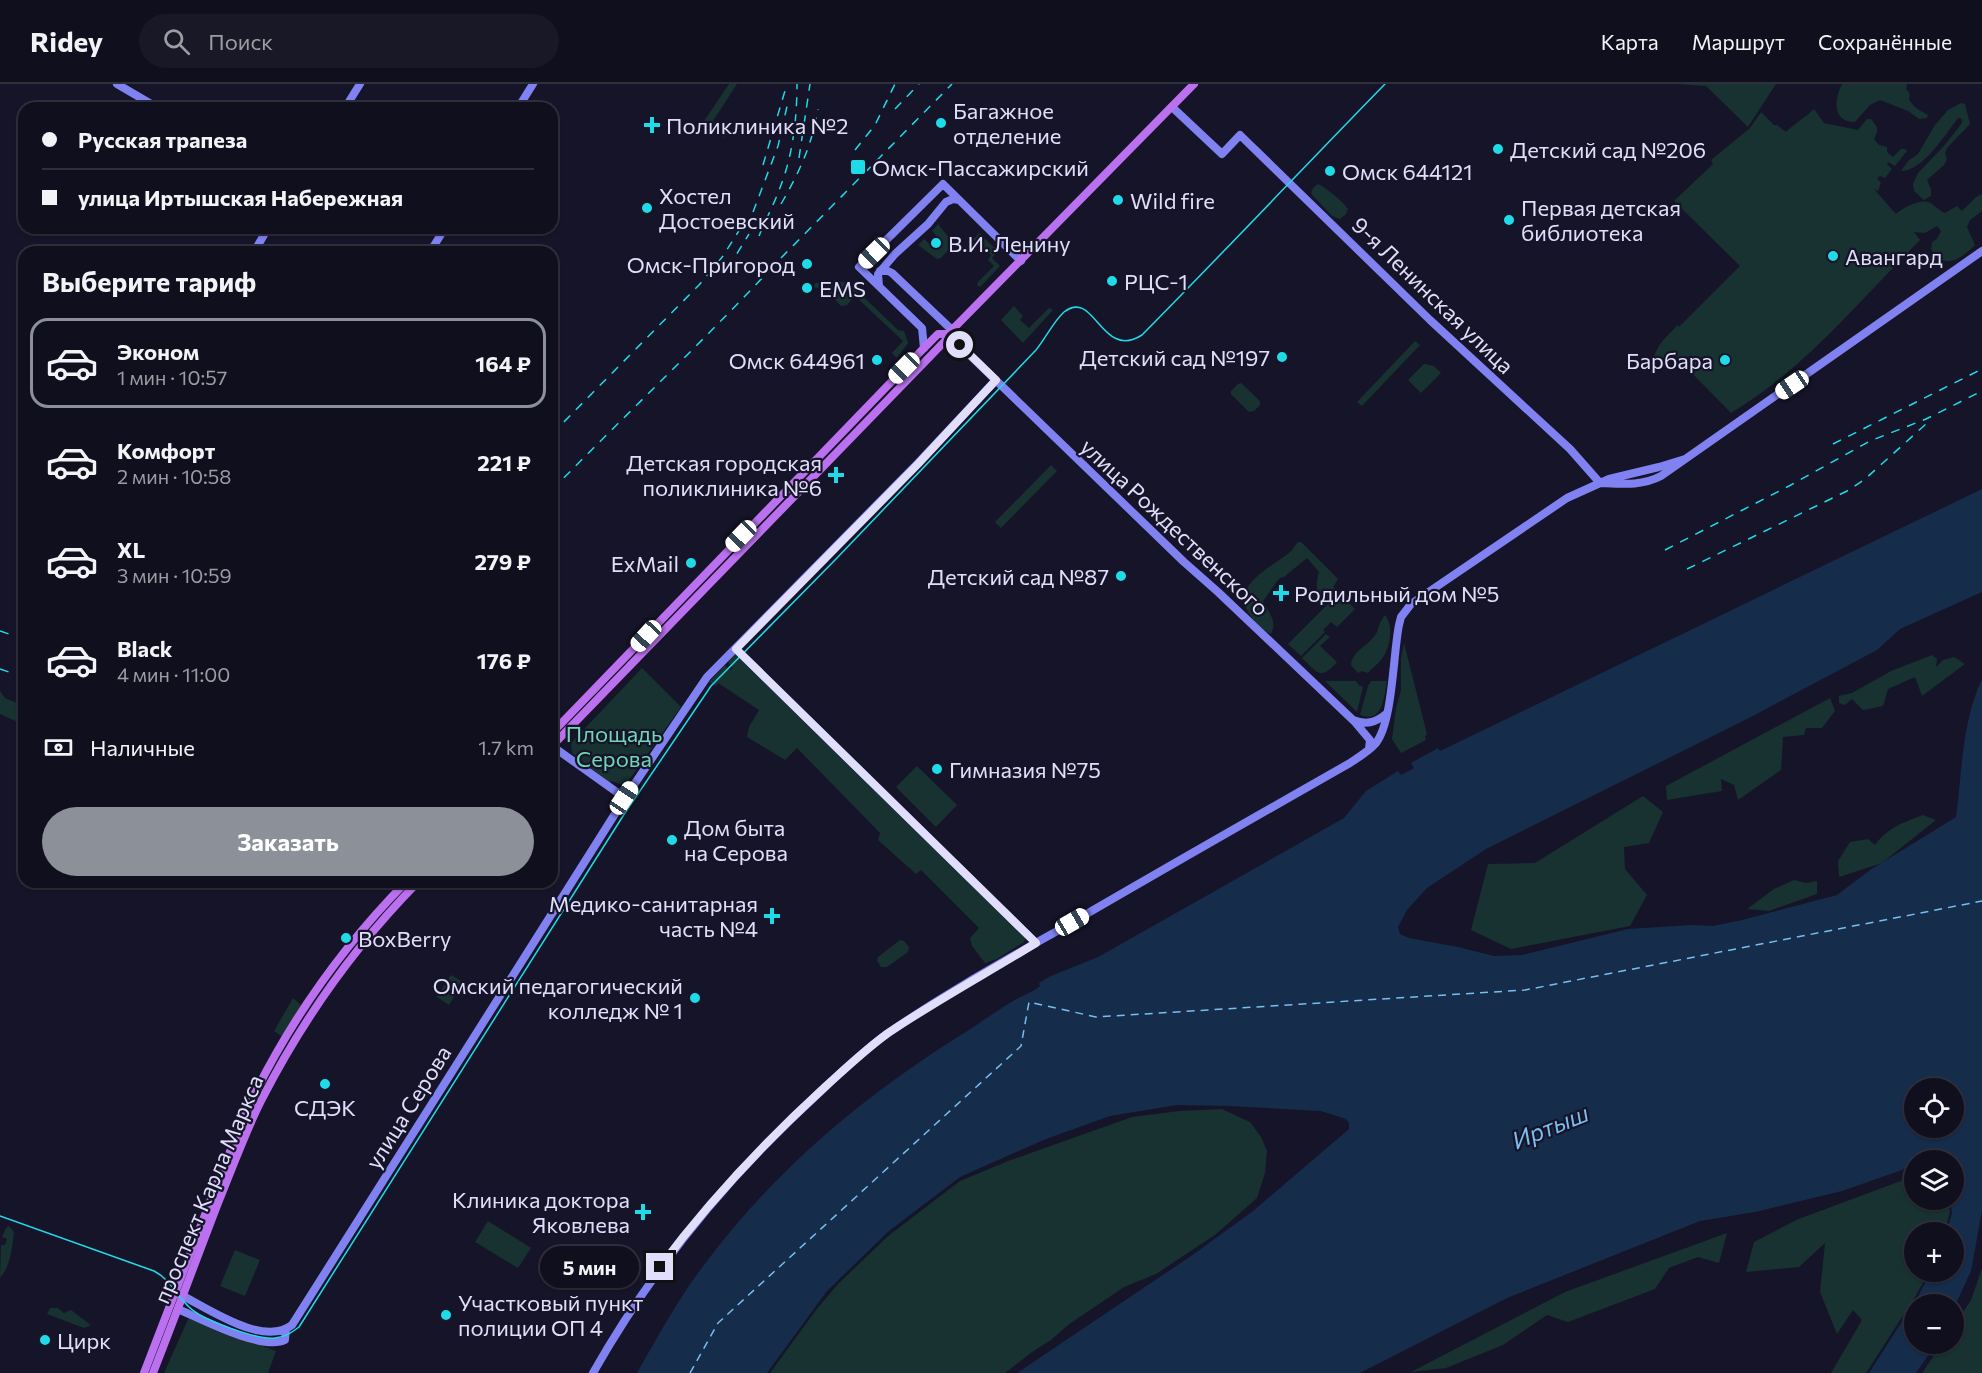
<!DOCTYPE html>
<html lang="ru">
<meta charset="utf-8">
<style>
body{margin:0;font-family:Commissioner,sans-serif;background:#191827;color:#f1f3f6;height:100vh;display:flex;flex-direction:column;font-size:22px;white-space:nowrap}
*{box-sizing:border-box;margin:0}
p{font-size:20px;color:#9c9ca4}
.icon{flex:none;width:33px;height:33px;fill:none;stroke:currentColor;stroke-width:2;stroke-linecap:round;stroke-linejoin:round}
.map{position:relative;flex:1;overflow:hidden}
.panel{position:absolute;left:18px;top:162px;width:540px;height:642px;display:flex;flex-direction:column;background:#100f1e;border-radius:18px;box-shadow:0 2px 4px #0004,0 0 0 2px #302f3c}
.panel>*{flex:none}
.guide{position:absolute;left:18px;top:18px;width:540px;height:132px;border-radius:18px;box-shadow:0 2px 4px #0004,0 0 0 2px #302f3c;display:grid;align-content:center;height:132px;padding:0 24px;background:#100f1e}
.tools{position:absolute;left:1904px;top:994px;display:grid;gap:12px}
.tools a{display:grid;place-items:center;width:60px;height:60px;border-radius:50%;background:#100f1e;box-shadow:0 2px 4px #0004,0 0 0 2px #302f3c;font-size:30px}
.end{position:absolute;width:27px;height:27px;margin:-14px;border:8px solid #e1defb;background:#111;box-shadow:0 0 0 3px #111}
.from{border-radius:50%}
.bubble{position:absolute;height:42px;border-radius:21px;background:#100f1e;box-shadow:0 2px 4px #0004,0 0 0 2px #302f3c;font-size:20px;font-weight:700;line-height:42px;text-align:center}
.car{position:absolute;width:18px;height:36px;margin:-18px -9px;border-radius:8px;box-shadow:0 0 4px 2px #0007;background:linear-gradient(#fff 24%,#345 0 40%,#fff 0 76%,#345 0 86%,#fff 0)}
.guide b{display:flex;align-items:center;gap:21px;height:57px;font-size:22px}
.guide b+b{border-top:2px solid #302f3c}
.guide i{width:15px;height:15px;background:#f1f3f6}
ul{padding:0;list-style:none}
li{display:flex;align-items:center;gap:18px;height:90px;margin:0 12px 9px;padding:0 12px;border:3px solid transparent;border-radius:18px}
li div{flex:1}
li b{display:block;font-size:22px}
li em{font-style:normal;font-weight:700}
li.selected{border-color:#8c9099}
li>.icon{width:54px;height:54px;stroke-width:1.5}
h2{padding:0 24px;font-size:27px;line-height:72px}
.pay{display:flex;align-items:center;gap:15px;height:66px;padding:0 24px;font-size:22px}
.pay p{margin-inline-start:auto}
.primary-button{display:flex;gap:12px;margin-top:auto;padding:12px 24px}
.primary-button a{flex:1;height:69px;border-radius:36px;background:#8c9099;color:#fff;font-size:24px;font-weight:700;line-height:69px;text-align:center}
header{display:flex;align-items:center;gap:36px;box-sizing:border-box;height:84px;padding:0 30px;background:#100f1e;border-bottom:2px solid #302f3c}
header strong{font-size:28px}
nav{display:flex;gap:33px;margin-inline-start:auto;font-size:21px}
.search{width:420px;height:54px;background:#191827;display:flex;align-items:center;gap:15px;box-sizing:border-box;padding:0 21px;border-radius:33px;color:#9c9ca4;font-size:22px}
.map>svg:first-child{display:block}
</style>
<header>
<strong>Ridey</strong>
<div class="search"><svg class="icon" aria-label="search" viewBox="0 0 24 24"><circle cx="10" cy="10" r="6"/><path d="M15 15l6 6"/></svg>Поиск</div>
<nav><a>Карта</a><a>Маршрут</a><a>Сохранённые</a></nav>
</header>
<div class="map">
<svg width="1982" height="1289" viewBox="0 0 1982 1289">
<rect width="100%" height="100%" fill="#161428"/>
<path fill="#173230" d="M729,0H737L713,37L727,47V51L723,53L705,40L704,37Z
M1674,0H1776L1748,43L1706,2Z
M1842,0H1907L1906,5L1910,10L1909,16L1916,24L1928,31L1927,34L1919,35L1908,27L1880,16L1870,21L1855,38C1832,38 1834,15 1842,0Z
M1961,19L1965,20L1970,40L1947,64L1945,70L1947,75L1944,81L1927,96L1931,105V112L1924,116L1914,107L1913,100L1918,89L1943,63L1962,39V35L1958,34C1945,51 1923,87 1901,87L1908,77L1918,70L1935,41L1948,26Z
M1814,25L1824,39L1858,46L1867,35H1871C1878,43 1879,46 1874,55L1879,61L1887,63V68L1893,73L1901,65H1905L1907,67L1895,82L1888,78L1887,80L1892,85L1885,94L1880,92L1877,94L1881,99L1878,107L1874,105L1896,130C1902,124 1920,115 1928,118C1934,120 1938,126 1945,129L1957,122L1962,127L1976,113L1982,110V127L1970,136L1967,143L1975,161C1961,175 1944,187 1931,165L1932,158L1937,155L1941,147L1937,142L1925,149L1914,148L1920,156C1860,216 1805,285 1731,329L1672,269L1667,275L1654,274C1657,260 1668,251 1678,241L1679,243L1740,182L1674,117L1713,80L1711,76L1750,44L1761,28L1774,41H1777L1786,48C1795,39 1805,34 1814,25Z
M1318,100C1326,104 1343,117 1348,125L1346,130L1340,135L1332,132L1312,111L1311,108L1314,103Z
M938,140L954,160L941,174L937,175L918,161L924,155L934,164L941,162V156L932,147Z
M979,149L998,167L992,174L1000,182L980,203L977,201L978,198L994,182L988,176L991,171L976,157L971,158Z
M848,198L898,246L904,247L908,259L897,274L892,269L903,257L855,212L847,221L841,222L823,203L816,204L813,202L816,199Z
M1014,222L1023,232L1020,236L1029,244L1049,224L1053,226L1023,259L1001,236Z
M1415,257L1420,261L1362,322L1357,318Z
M1424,280L1434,282L1441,289L1421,309L1408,296Z
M1241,299L1260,317V321L1254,327L1249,328L1231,310V307L1238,300Z
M1051,381L1057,387L1001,444L995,438Z
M1298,458H1301L1338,495L1333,503L1355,525L1337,543L1331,538L1323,546L1325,548L1301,572L1288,560L1337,511L1322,523L1317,519C1318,507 1315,499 1319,488L1307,474L1284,493L1280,494C1273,501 1270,509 1263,517C1268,528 1278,537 1271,550C1262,546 1256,539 1250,531C1229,502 1270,484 1289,469C1293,466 1295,461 1298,458Z
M1385,531C1393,541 1391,559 1385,570C1382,577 1373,583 1368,589L1362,587L1358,589L1351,581C1352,566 1371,561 1377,548C1379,542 1380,537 1385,531Z
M1326,550L1330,553L1320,562L1337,578C1320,597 1318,589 1302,574Z
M1404,559L1427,650L1425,652L1426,656L1401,669L1392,655L1396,624L1401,606V574Z
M735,570L739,571L1026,853L1024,858L997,875L985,879L972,862L970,854L979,844L921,786L916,790L878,756L880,749L797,664L785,676L747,653L749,643L759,626L718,599L716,602L709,598L725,581L730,586L733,584L728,578Z
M1932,571L1937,575L1936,583L1943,576L1954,573L1965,580L1922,612L1915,593L1888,605L1883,622L1863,626L1852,615L1845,621L1839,619V612L1852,609L1891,587Z
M642,584L681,623L625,702L612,697L609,699L572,669L571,659Z
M1325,597H1356L1359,601L1363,603L1357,628Z
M1371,597H1387C1384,613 1383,640 1360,631L1368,602Z
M0,607L5,614L24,622V641L0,630Z
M1830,614L1835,627L1822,644H1806L1804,651L1783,653L1781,686L1738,716L1734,701L1721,695L1722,707L1667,716L1666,702Z
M917,682L957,721L936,743L896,703Z
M1643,712L1663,728L1649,759L1624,763L1625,785L1647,811L1630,842L1511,865L1471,846L1488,780L1535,779Z
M1923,731L1936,736L1882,779L1839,793L1838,777L1850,758L1868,755L1875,761C1887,744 1904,738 1923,731Z
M1794,796L1806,799L1817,797V810L1769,827L1747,825L1774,805Z
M900,856L904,857L909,863L908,868L887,883H881L877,877L878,873Z
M451,891L463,898L449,921L437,913Z
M293,914L303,923L284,954L274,947Z
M1222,1025L1250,1038L1261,1053L1267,1067L1265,1089L1257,1114L1215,1151L1156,1190L1124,1203L1068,1241L1051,1256L1032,1268L1005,1289H770L816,1226L838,1200L888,1152L960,1097L1008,1077L1132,1033L1179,1027Z
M1914,1092V1116H1947L1950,1128L1944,1149H1914V1188H1929L1915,1213L1866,1289H1831L1862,1236L1853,1226L1837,1250L1820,1208L1825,1159L1799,1183L1746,1188L1754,1158L1796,1136Z
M488,1137L531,1164L518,1184L475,1158Z
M9,1142L14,1148C12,1164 11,1181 0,1194L1,1161H5L7,1155L2,1153L6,1144Z
M1727,1149L1719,1179L1698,1173L1669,1184L1655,1205L1568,1238L1547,1231L1503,1261L1446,1284L1411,1288L1565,1208Z
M235,1166L260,1176L245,1212L220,1202Z
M1982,1184V1289H1922L1942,1260H1953V1243L1971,1216Z
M50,1224H58L64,1229L71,1226L91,1241L84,1244L47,1230Z
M189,1233L276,1267L268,1289H164Z"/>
<path fill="#152c4b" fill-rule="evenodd" d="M1982,405V508L1900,545L1877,566L1749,634L1486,765L1427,804L1407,826L1398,843L1400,850L1409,854L1458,863L1494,872L1522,871L1628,845L1691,841L1713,842L1742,836L1837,811L1870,786L1956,733C1962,688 1962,637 1982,595V1127L1971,1187L1953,1226V1221H1914V1260H1936L1916,1289H1869L1917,1214L1931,1188H1953V1149H1946L1952,1129L1950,1116H1953V1077H1941L1933,1069L1916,1075L1902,1086L1842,1107L1755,1128L1700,1137L1507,1214L1360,1289H1017L1194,1170L1253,1127L1349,1045V1039L1346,1035L1321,1027L1230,1022L1177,1021L1110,1032L1046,1055L960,1093L889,1147L827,1207L767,1289H637C658,1252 678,1215 704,1181C774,1087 863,1012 961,951C985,936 1009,917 1035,906L1040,902L1039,899L1051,892L1098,873L1344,734L1366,707L1398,687L1401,691L1414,684L1411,679L1438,664L1440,667ZM1914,1005H1953V1044H1914Z"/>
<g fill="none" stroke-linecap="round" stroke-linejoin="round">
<path stroke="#78bef0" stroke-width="1.5" stroke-dasharray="8 6" stroke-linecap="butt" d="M690,1289L718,1239L1021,962L1029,918L1096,933L1525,906L1982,817"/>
<path stroke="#8082f1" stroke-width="8" d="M117,0L158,24
M1172,23L1222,70L1240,51L1430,236L1570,365L1600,399
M345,24L360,0
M518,24L533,0
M254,168L268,144
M430,168L445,144
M880,187H888L892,189L952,246
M879,202L878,190L895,170L928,140L946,118L953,115L959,116
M948,250L1184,478L1218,508L1354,637L1370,656L1369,665
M924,264L922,244L859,183L943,100L1021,177
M1601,399C1623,400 1642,402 1661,392L1982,167
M736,565L1036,859
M1353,636C1366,641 1375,639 1386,630
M552,662L625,714
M177,1209C205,1222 262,1264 292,1241L625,714L707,593L918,379L996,296
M178,1225C201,1235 262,1267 285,1256L286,1245
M593,1289C653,1183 730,1090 820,1008C841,988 863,967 887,950C944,910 1006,876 1066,842C1160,787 1255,733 1350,679C1359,673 1369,667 1376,659C1393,637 1393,570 1399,541L1401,533L1411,520L1567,414L1609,395L1659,383L1685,375"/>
<path stroke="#bb71ef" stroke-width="8" d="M552,649L924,264L938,250H948
M552,662L945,257L948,250L1194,0
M144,1289C169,1225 193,1161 218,1097C230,1069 240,1040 253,1013C292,934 345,860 406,798
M153,1289C175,1233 196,1176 218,1119C232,1085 245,1048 262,1015C303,935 355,862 418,798"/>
<path stroke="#1fdbe7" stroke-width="1.5" d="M0,1132L154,1187C170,1195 176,1211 189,1223C202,1236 257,1256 275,1254C285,1253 291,1249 299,1243L623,732L711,602L836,475L1036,266C1046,254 1053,238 1064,228C1095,204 1101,277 1142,251C1224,168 1304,83 1385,0"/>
<path stroke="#1fdbe7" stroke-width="1.5" stroke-dasharray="9 8" stroke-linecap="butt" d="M895,25L919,0
M855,66L875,41L895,0
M799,74L810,0
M763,81L787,0
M781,120C799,89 812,61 818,25
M747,144L778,62L788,18
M759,152C766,135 775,118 781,101C793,70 797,33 797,0
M781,174L952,0
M728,184L749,150
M552,350L699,201L723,172L740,145
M1833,360L1982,285
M552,406C627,329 705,256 778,177
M1665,466L1789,402L1870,357L1926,335L1982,307
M1687,485L1847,407L1864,396L1926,340
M0,547L24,555
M0,585L24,593"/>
</g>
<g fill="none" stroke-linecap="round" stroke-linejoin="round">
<path stroke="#e1defb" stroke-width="8" d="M660,1183C709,1117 766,1057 826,1002C846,984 866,965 888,949C936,917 987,889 1036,859L736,565L918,380L996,296L960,261"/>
</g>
<g fill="#1fdbe7" stroke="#161428" stroke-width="2">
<circle cx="941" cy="39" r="6"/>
<path d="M649 32h6v6h6v6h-6v6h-6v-6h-6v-6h6z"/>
<circle cx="1498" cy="65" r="6"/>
<rect x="850" y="75" width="16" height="16" rx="3"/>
<circle cx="1330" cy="87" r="6"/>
<circle cx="1118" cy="116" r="6"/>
<circle cx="647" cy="124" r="6"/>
<circle cx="1509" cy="136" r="6"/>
<circle cx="936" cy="159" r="6"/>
<circle cx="1833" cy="172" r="6"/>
<circle cx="807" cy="180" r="6"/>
<circle cx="1112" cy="197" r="6"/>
<circle cx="807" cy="204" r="6"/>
<circle cx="1282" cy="273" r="6"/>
<circle cx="877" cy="276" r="6"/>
<circle cx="1725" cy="276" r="6"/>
<path d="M833 382h6v6h6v6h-6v6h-6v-6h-6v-6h6z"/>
<circle cx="691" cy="479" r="6"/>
<circle cx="1121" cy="492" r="6"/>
<path d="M1278 500h6v6h6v6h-6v6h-6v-6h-6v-6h6z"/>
<circle cx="937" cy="685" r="6"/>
<circle cx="672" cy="756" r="6"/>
<path d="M769 823h6v6h6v6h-6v6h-6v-6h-6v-6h6z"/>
<circle cx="346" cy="854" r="6"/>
<circle cx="695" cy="914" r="6"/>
<circle cx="325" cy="1000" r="6"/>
<path d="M640 1119h6v6h6v6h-6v6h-6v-6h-6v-6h6z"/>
<circle cx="446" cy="1231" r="6"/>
<circle cx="45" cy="1256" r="6"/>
</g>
<g text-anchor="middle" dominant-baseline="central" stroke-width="4.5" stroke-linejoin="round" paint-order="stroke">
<g font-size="22" fill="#e1defb" stroke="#161428" text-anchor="start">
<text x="953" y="26">Багажное<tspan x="953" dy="25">отделение</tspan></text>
<text x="666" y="41">Поликлиника №2</text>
<text x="1510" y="65">Детский сад №206</text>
<text x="872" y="83">Омск-Пассажирский</text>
<text x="1342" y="87">Омск 644121</text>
<text x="659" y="111">Хостел<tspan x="659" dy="25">Достоевский</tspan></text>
<text x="1130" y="116">Wild fire</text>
<text x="1521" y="123">Первая детская<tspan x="1521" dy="25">библиотека</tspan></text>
<text x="948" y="159">В.И. Ленину</text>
<text x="1845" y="172">Авангард</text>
<text x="795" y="180" text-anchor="end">Омск-Пригород</text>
<text x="1124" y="197">РЦС-1</text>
<text x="819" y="204">EMS</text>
<text x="1270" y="273" text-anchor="end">Детский сад №197</text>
<text x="865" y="276" text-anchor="end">Омск 644961</text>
<text x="1713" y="276" text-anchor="end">Барбара</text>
<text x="822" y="378" text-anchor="end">Детская городская<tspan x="822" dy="25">поликлиника №6</tspan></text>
<text x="679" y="479" text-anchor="end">ExMail</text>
<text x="1109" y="492" text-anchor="end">Детский сад №87</text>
<text x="1294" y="509">Родильный дом №5</text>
<text x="949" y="685">Гимназия №75</text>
<text x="684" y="743">Дом быта<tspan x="684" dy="25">на Серова</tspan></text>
<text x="758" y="819" text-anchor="end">Медико-санитарная<tspan x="758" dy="25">часть №4</tspan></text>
<text x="358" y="854">BoxBerry</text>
<text x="683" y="901" text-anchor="end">Омский педагогический<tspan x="683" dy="25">колледж № 1</tspan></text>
<text x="325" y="1023" text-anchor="middle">СДЭК</text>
<text x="630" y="1115" text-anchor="end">Клиника доктора<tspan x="630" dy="25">Яковлева</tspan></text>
<text x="458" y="1218">Участковый пункт<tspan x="458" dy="25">полиции ОП 4</tspan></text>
<text x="57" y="1256">Цирк</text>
</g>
<g font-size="22" fill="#e1defb" stroke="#161428">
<text transform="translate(1433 211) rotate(44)">9-я Ленинская улица</text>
<text transform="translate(1175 443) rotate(43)">улица Рождественского</text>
<text transform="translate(408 1023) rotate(-58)">улица Серова</text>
<text transform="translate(208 1105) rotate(-67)">проспект Карла Маркса</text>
</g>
<g font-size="22" fill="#71d5b8" stroke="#161428">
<text x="614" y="649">Площадь<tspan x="614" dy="25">Серова</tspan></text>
</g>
<g font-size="24" font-style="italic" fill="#78bef0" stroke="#161428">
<text transform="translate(1550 1042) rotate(-22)">Иртыш</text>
</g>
</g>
</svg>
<div class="tools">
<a><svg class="icon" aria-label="locate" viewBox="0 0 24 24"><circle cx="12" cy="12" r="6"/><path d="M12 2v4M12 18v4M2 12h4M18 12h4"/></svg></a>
<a><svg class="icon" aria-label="layers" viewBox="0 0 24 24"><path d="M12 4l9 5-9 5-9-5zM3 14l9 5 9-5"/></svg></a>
<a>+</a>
<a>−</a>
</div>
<i class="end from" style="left:960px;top:261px"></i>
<i class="end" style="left:660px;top:1183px"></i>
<div class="bubble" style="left:540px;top:1162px;width:99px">5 мин</div>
<i class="car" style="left:874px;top:169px;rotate:226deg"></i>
<i class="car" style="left:904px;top:284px;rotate:225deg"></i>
<i class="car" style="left:1792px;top:301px;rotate:236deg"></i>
<i class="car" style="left:741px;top:452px;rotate:224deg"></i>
<i class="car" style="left:646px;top:552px;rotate:223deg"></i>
<i class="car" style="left:624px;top:714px;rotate:34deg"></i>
<i class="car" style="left:1072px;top:838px;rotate:60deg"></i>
<div class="guide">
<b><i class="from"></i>Русская трапеза</b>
<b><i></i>улица Иртышская Набережная</b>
</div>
<section class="panel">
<h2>Выберите тариф</h2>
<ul>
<li class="selected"><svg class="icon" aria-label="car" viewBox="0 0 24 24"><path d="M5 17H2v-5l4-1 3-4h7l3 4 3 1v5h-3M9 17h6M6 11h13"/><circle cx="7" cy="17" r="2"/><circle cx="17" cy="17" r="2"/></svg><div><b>Эконом</b><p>1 мин · 10:57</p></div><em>164 ₽</em></li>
<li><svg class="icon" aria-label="car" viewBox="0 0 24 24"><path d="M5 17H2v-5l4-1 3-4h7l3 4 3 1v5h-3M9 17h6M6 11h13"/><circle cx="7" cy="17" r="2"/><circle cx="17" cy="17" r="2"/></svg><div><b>Комфорт</b><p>2 мин · 10:58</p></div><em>221 ₽</em></li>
<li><svg class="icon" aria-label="car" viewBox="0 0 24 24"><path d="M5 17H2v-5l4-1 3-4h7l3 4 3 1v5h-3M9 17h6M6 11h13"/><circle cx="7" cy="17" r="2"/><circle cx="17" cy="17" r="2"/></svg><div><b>XL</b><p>3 мин · 10:59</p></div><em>279 ₽</em></li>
<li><svg class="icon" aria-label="car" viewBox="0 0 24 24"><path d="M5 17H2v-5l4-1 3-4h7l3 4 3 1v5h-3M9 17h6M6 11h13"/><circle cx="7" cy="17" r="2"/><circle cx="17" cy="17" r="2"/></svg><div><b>Black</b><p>4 мин · 11:00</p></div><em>176 ₽</em></li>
</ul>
<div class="pay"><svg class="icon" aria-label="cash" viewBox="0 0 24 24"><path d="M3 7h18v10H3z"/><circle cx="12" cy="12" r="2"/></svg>Наличные<p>1.7 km</p></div>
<div class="primary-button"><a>Заказать</a></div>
</section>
</div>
